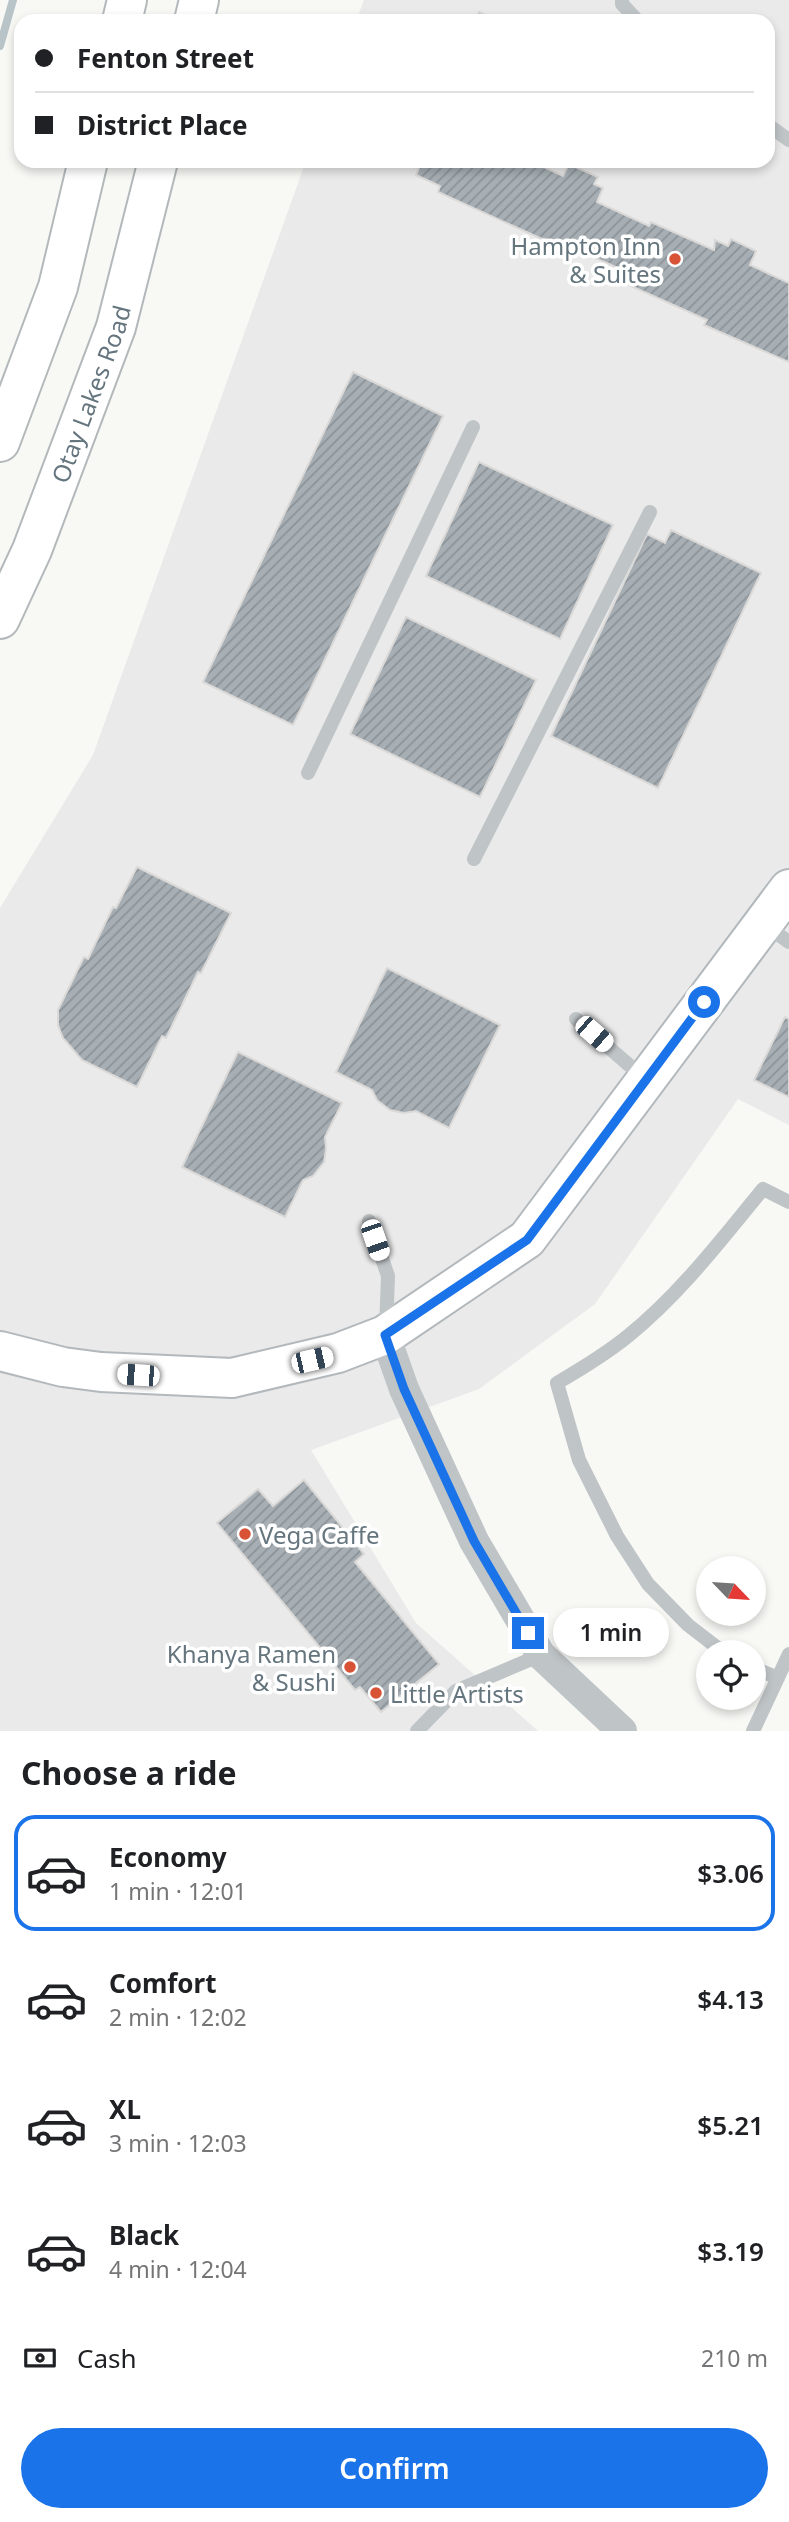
<!DOCTYPE html>
<meta charset="utf-8">
<style>
body{margin:0;font-family:"Noto Sans",sans-serif;background:#f6f6f6;color:#202124;height:100vh;display:flex;flex-direction:column;font-size:26px;white-space:nowrap}
*{box-sizing:border-box;margin:0}
p{font-size:23px;color:#757577}
.icon{flex:none;width:38px;height:38px;fill:none;stroke:currentColor;stroke-width:2;stroke-linecap:round;stroke-linejoin:round}
.map{position:relative;height:1731px;overflow:hidden}
.drawer{display:flex;flex-direction:column;background:#fff;flex:1}
.drawer>*{flex:none}
.banner{position:absolute;left:14px;top:14px;width:761px;height:154px;border-radius:21px;box-shadow:0 4px 10px #0003;display:grid;align-content:center;height:154px;padding:0 21px;background:#fff}
.needle{width:46px;rotate:115deg}
.tools{position:absolute;left:696px;top:1556px;display:grid;gap:14px}
.tools a{display:grid;place-items:center;width:70px;height:70px;border-radius:50%;background:#fff;box-shadow:0 4px 10px #0003;font-size:35px}
.end{position:absolute;width:32px;height:32px;margin:-16px;border:9px solid #1a73e8;background:#fff;box-shadow:0 0 0 4px #fff}
.from{border-radius:50%}
.bubble{position:absolute;height:49px;border-radius:24px;background:#fff;box-shadow:0 4px 10px #0003;font-size:23px;font-weight:600;line-height:49px;text-align:center}
.car{position:absolute;width:21px;height:42px;margin:-21px -10px;border-radius:9px;box-shadow:0 0 5px 2px #0007;background:linear-gradient(#fff 24%,#345 0 40%,#fff 0 76%,#345 0 86%,#fff 0)}
.banner b{display:flex;align-items:center;gap:24px;height:66px;font-size:26px}
.banner b+b{border-top:2px solid #e0e0e0}
.banner i{width:18px;height:18px;background:#202124}
ul{padding:0;list-style:none}
li{display:flex;align-items:center;gap:21px;height:116px;margin:0 14px 10px;padding:0 7px;border:4px solid transparent;border-radius:21px}
li div{flex:1}
li b{display:block;font-size:26px}
li em{font-style:normal;font-weight:600}
li.active{border-color:#1a73e8}
li>.icon{width:63px;height:63px;stroke-width:1.5}
h2{padding:0 21px;font-size:32px;line-height:84px}
.pay{display:flex;align-items:center;gap:18px;height:77px;padding:0 21px;font-size:26px}
.pay p{margin-inline-start:auto}
.primary-button{display:flex;gap:14px;margin-top:auto;padding:14px 21px}
.primary-button a{flex:1;height:80px;border-radius:42px;background:#1a73e8;color:#fff;font-size:28px;font-weight:600;line-height:80px;text-align:center}
.map>svg:first-child{display:block}
</style>
<div class="map">
<svg width="789" height="1731" viewBox="0 0 789 1731">
<defs>
<pattern id="building-hatch" width="6" height="6" patternUnits="userSpaceOnUse" patternTransform="scale(1.75)"><rect width="6" height="6" fill="#a7afb4"/><path d="M-1 1l2-2M0 6l6-6M5 7l2-2" fill="none" stroke="#8c9398"/></pattern>
</defs>
<rect width="100%" height="100%" fill="#f8f8f5"/>
<path fill="#e9eae9" d="M364,0H789V1125L738,1099L595,1304L479,1389L311,1450L416,1623L538,1731H0V908L93,755L306,161H768V21H356Z"/>
<g fill="none" stroke-linecap="round" stroke-linejoin="round">
<path stroke="#b8c4c7" stroke-width="8" d="M0,46L13,0"/>
</g>
<path fill="url(#building-hatch)" stroke="#dad9d8" stroke-width="2" d="M479,12L499,21H475Z
M422,161H531L563,176L569,164L598,177L594,184L603,188L597,202L649,226L651,222L714,250L715,240L728,246L731,239L756,251L750,265L789,283V362L704,325L707,320L622,282L627,272L573,248L571,252L438,192L440,186L416,175Z
M353,372L443,416L293,725L203,682Z
M479,462L613,525L560,639L426,576Z
M671,530L761,573L658,788L551,736L647,534L665,543Z
M406,617L536,680L480,797L350,734Z
M137,867L231,913L201,973L198,972L166,1038L162,1036L137,1087L82,1060L63,1038L58,1025V1010L84,957L88,959L113,907L116,908Z
M387,968L500,1025L449,1128L416,1111L404,1113L390,1110L377,1100L372,1090L336,1072Z
M785,1017L789,1019V1097L754,1080Z
M238,1052L342,1103L325,1137L326,1149L324,1162L313,1176L303,1180L285,1217L182,1167Z
M304,1480L364,1554L355,1562L439,1664L381,1712L360,1687L355,1690L217,1523L258,1489L273,1506Z"/>
<g fill="none" stroke-linecap="round" stroke-linejoin="round">
<defs>
<path id="secondary" d="M0,1351L63,1367L101,1372L232,1378L338,1353L385,1335L527,1239L789,889"/>
<g id="primary">
<path d="M122,21L127,0"/>
<path d="M194,21L199,0"/>
<path d="M0,442L58,287L88,161"/>
<path id="s1" d="M0,619L32,550L116,327L158,161"/>
</g>
</defs>
<use href="#secondary" stroke="#b2b8bc" stroke-width="42"/>
<use href="#primary" stroke="#b3b8bb" stroke-width="42"/>
<path stroke="#bfc4c7" stroke-width="14" d="M622,0V4L638,21
M768,125L789,140
M308,773L473,427
M474,859L650,512
M765,925L789,942
M576,1019L645,1079
M369,1221L388,1276L386,1329
M723,1652L688,1625L648,1584L617,1536L579,1460L557,1383C581,1369 606,1354 628,1336C680,1294 721,1240 763,1189L789,1202
M754,1668L778,1678
M417,1731L456,1691L541,1655
M753,1731L789,1654"/>
<path stroke="#bfc4c7" stroke-width="30" d="M385,1335L404,1389L474,1541L541,1655L622,1731"/>
<use href="#secondary" stroke="#fff" stroke-width="38"/>
<use href="#primary" stroke="#fff" stroke-width="38"/>
</g>
<g fill="none" stroke-linecap="round" stroke-linejoin="round">
<path stroke="#1a73e8" stroke-width="9" d="M528,1633L474,1541L404,1389L385,1335L527,1240L704,1002"/>
</g>
<g fill="#d85235" stroke="#fff" stroke-width="2.5">
<circle cx="675" cy="259" r="7"/>
<circle cx="245" cy="1534" r="7"/>
<circle cx="350" cy="1667" r="7"/>
<circle cx="376" cy="1693" r="7"/>
</g>
<g text-anchor="middle" dominant-baseline="central" stroke-width="7" stroke-linejoin="round" paint-order="stroke">
<g font-size="24" fill="#65757e" stroke="#fff" text-anchor="end">
<text x="661" y="245">Hampton Inn<tspan x="661" dy="28">&amp; Suites</tspan></text>
<text x="259" y="1534" text-anchor="start">Vega Caffe</text>
<text x="336" y="1653">Khanya Ramen<tspan x="336" dy="28">&amp; Sushi</tspan></text>
<text x="390" y="1693" text-anchor="start">Little Artists</text>
</g>
<g font-size="24" fill="#65757e" stroke="#fff">
<text stroke="none"><textPath href="#s1" startOffset="243">Otay Lakes Road</textPath></text>
</g>
</g>
</svg>
<div class="tools">
<a><svg class="needle" viewBox="-14 -14 28 28"><path d="M0-13l5 13h-10z" fill="#e53935"/><path d="M0 13l5-13h-10z" fill="#757577"/></svg></a>
<a><svg class="icon" aria-label="locate" viewBox="0 0 24 24"><circle cx="12" cy="12" r="6"/><path d="M12 2v4M12 18v4M2 12h4M18 12h4"/></svg></a>
</div>
<i class="end from" style="left:704px;top:1002px"></i>
<i class="end" style="left:528px;top:1633px"></i>
<div class="bubble" style="left:553px;top:1608px;width:116px">1 min</div>
<i class="car" style="left:594px;top:1034px;rotate:131deg"></i>
<i class="car" style="left:375px;top:1240px;rotate:161deg"></i>
<i class="car" style="left:312px;top:1360px;rotate:77deg"></i>
<i class="car" style="left:138px;top:1375px;rotate:274deg"></i>
<div class="banner">
<b><i class="from"></i>Fenton Street</b>
<b><i></i>District Place</b>
</div>
</div>
<section class="drawer">
<h2>Choose a ride</h2>
<ul>
<li class="active"><svg class="icon" aria-label="car" viewBox="0 0 24 24"><path d="M5 17H2v-5l4-1 3-4h7l3 4 3 1v5h-3M9 17h6M6 11h13"/><circle cx="7" cy="17" r="2"/><circle cx="17" cy="17" r="2"/></svg><div><b>Economy</b><p>1 min · 12:01</p></div><em>$3.06</em></li>
<li><svg class="icon" aria-label="car" viewBox="0 0 24 24"><path d="M5 17H2v-5l4-1 3-4h7l3 4 3 1v5h-3M9 17h6M6 11h13"/><circle cx="7" cy="17" r="2"/><circle cx="17" cy="17" r="2"/></svg><div><b>Comfort</b><p>2 min · 12:02</p></div><em>$4.13</em></li>
<li><svg class="icon" aria-label="car" viewBox="0 0 24 24"><path d="M5 17H2v-5l4-1 3-4h7l3 4 3 1v5h-3M9 17h6M6 11h13"/><circle cx="7" cy="17" r="2"/><circle cx="17" cy="17" r="2"/></svg><div><b>XL</b><p>3 min · 12:03</p></div><em>$5.21</em></li>
<li><svg class="icon" aria-label="car" viewBox="0 0 24 24"><path d="M5 17H2v-5l4-1 3-4h7l3 4 3 1v5h-3M9 17h6M6 11h13"/><circle cx="7" cy="17" r="2"/><circle cx="17" cy="17" r="2"/></svg><div><b>Black</b><p>4 min · 12:04</p></div><em>$3.19</em></li>
</ul>
<div class="pay"><svg class="icon" aria-label="cash" viewBox="0 0 24 24"><path d="M3 7h18v10H3z"/><circle cx="12" cy="12" r="2"/></svg>Cash<p>210 m</p></div>
<div class="primary-button"><a>Confirm</a></div>
</section>
